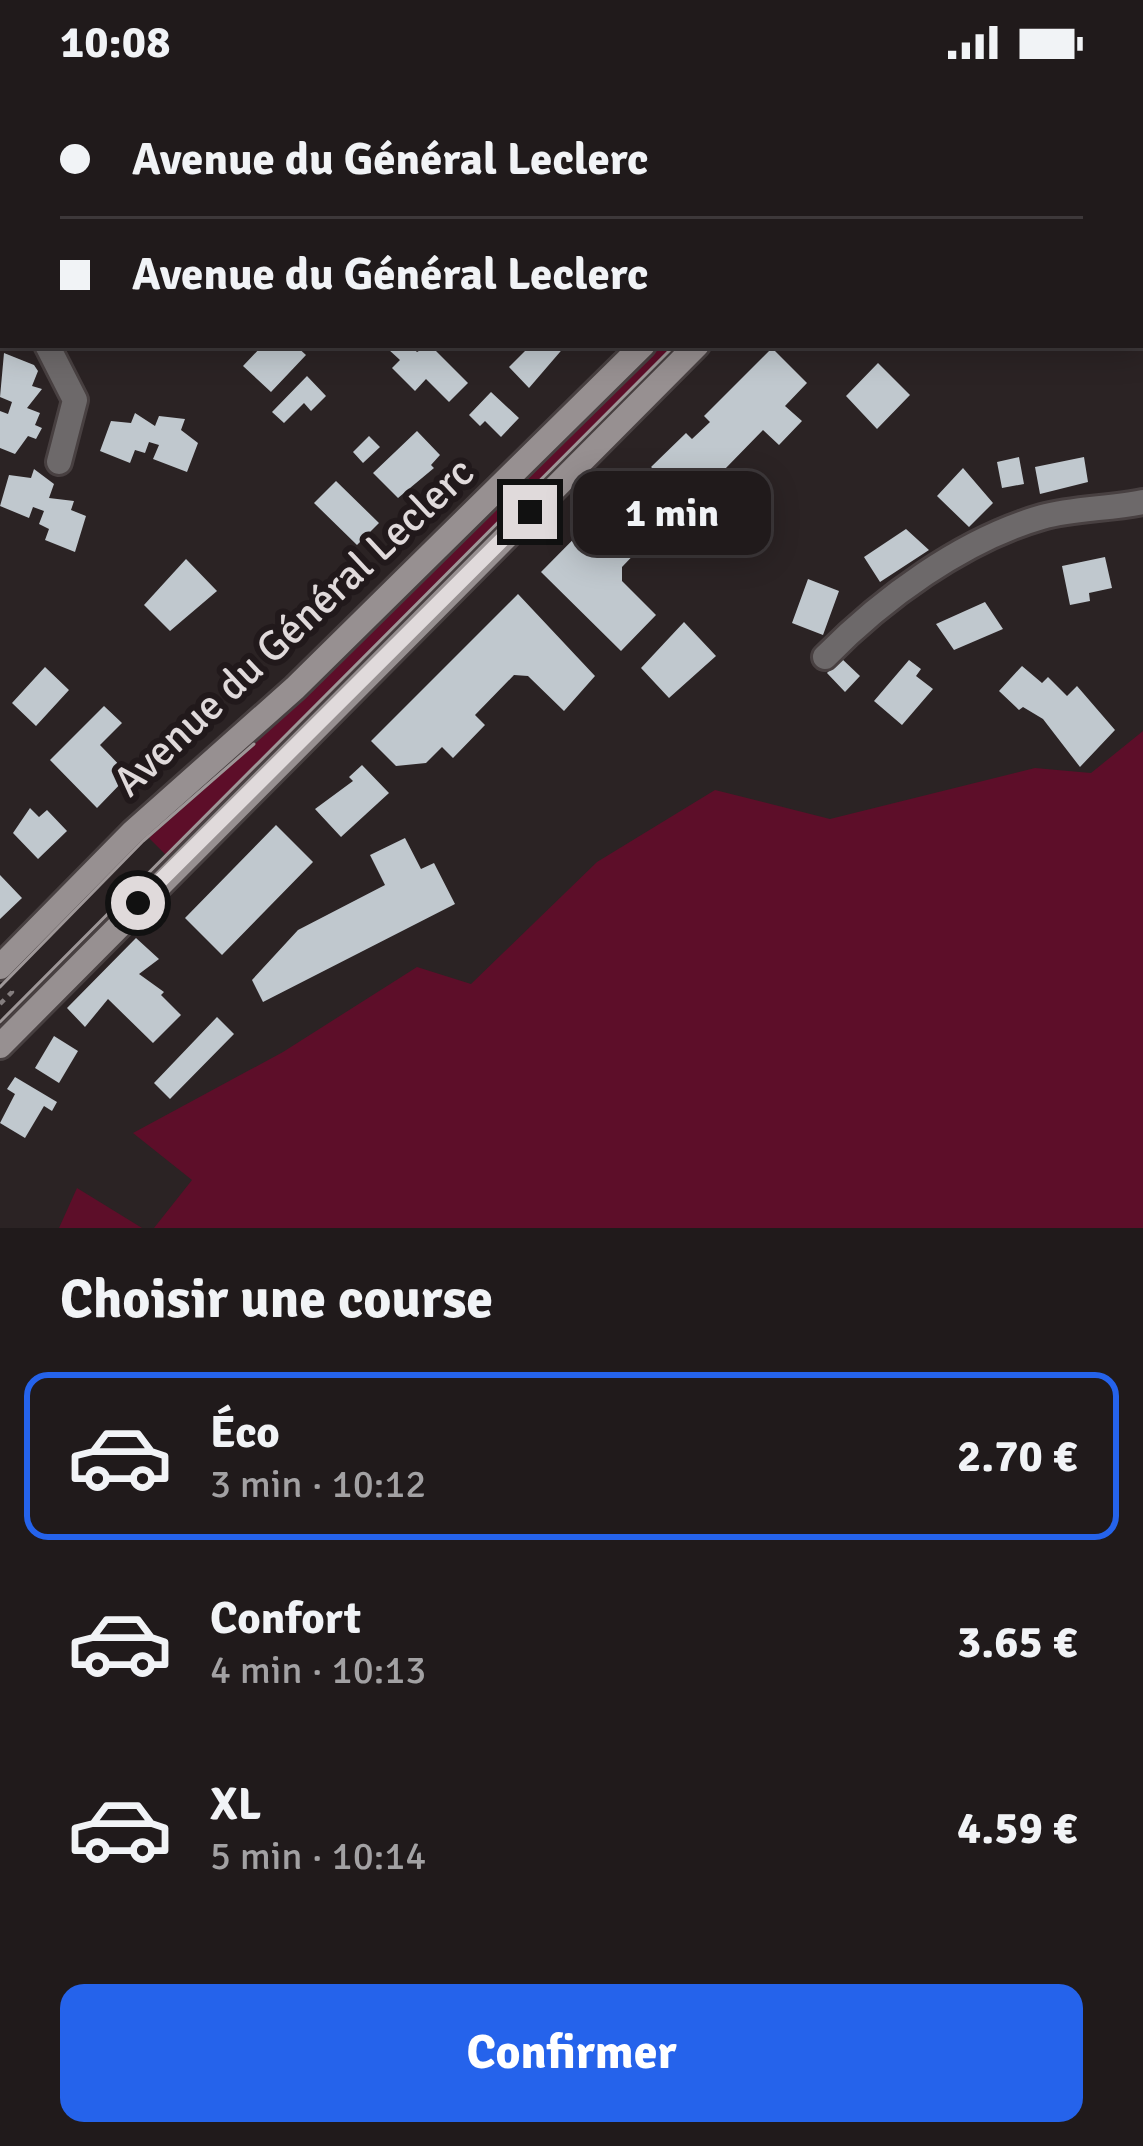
<!DOCTYPE html>
<html lang="fr">
<meta charset="utf-8">
<style>
body{margin:0;font-family:Signika,sans-serif;background:#2d2728;color:#f1f3f6;height:100vh;display:flex;flex-direction:column;font-size:45px;white-space:nowrap}
*{box-sizing:border-box;margin:0}
p{font-size:39px;color:#a2a1a3}
.icon{flex:none;width:66px;height:66px;fill:none;stroke:currentColor;stroke-width:2;stroke-linecap:round;stroke-linejoin:round}
.map{position:relative;height:1144px;overflow:hidden}
.sheet{display:flex;flex-direction:column;background:#201a1b;flex:1}
.sheet>*{flex:none}
.hud{position:absolute;left:0px;top:0px;width:1143px;height:264px;box-shadow:0 6px 30px #0003,0 0 0 3px #3d383a;display:grid;align-content:center;height:264px;padding:0 60px;background:#201a1b}
.end{position:absolute;width:54px;height:54px;margin:-27px;border:15px solid #e0dadb;background:#111;box-shadow:0 0 0 6px #111}
.from{border-radius:50%}
.bubble{position:absolute;height:84px;border-radius:24px;background:#201a1b;box-shadow:0 6px 30px #0003,0 0 0 3px #3d383a;font-size:39px;font-weight:700;line-height:84px;text-align:center}
.hud b{display:flex;align-items:center;gap:42px;height:114px;font-size:45px}
.hud b+b{border-top:3px solid #3d383a}
.hud i{width:30px;height:30px;background:#f1f3f6}
ul{padding:0;list-style:none}
li{display:flex;align-items:center;gap:36px;height:168px;margin:0 24px 18px;padding:0 36px;border:6px solid transparent;border-radius:24px}
li div{flex:1}
li b{display:block;font-size:45px}
li em{font-style:normal;font-weight:700}
li.active{border-color:#2563eb}
li>.icon{width:108px;height:108px;stroke-width:1.5}
h2{padding:0 60px;font-size:54px;line-height:144px}
.cta{display:flex;gap:24px;margin-top:auto;padding:24px 60px}
.cta a{flex:1;height:138px;border-radius:24px;background:#2563eb;color:#fff;font-size:48px;font-weight:700;line-height:138px;text-align:center}
.status{display:flex;justify-content:space-between;align-items:center;height:84px;padding:0 60px;background:#201a1b;direction:ltr}
.status svg{height:33px;fill:currentColor}
.map>svg:first-child{display:block}
</style>
<div class="status"><b>10:08</b><svg viewBox="0 0 49 12"><path d="M0 12V9h3v3zM5 12V6h3v6zM10 12V3h3v9zM15 12V0h3v12zM26 1h20v11H26zM47 4h2v5h-2z"/></svg></div>
<div class="map">
<svg width="1143" height="1144" viewBox="0 0 1143 1144">
<rect width="100%" height="100%" fill="#2b2324"/>
<path fill="#5d0e29" d="M650,261H685L171,776L143,748Z
M1143,647V1144H154L192,1096L133,1049L283,968L417,883L471,900L597,778L715,706L830,735L1035,684L1091,689Z
M77,1104L142,1144H59Z"/>
<path fill="#c0c8ce" d="M263,261H295L306,271L271,308L243,282Z
M392,261H410L417,268L430,261L468,299L449,318L426,295L415,307L392,284L400,276L388,265Z
M531,261H566L529,304L509,283Z
M772,264L807,299L785,322L802,337L779,361L763,346L724,386L751,420L724,448L651,383L686,349L692,355L710,338L704,332Z
M4,269L34,281L38,287L32,302L42,305L27,324L40,329L35,341L42,344L36,355L28,352L15,370L0,364V327L8,330L12,318L0,313Z
M878,279L910,311L877,345L846,312Z
M307,292L326,312L311,327L304,319L284,339L272,328Z
M491,308L519,334L501,353L485,337L480,342L469,331Z
M135,329L155,342L159,332L185,335L181,346L198,359L187,388L153,375L159,361L149,358L145,369L135,366L130,379L100,367L111,337L131,339Z
M417,347L440,371L431,381L434,384L398,414L373,389Z
M369,352L380,363L363,379L353,368Z
M1019,373L1024,400L1002,404L997,378Z
M1084,373L1088,398L1040,410L1035,383Z
M963,384L993,419L969,443L937,412Z
M34,385L54,400L49,414L74,417L71,426L86,432L75,468L45,456L49,445L39,440L44,427L33,423L29,434L0,422L9,391L31,394Z
M336,397L379,439L357,461L314,419Z
M622,406L648,431L636,452L644,460L622,483V497L656,531L621,567L541,488Z
M906,445L929,466L880,498L864,473Z
M1105,473L1112,504L1089,509L1090,517L1070,521L1062,482Z
M186,475L217,507L170,547L144,521Z
M808,495L839,507L823,551L792,539Z
M518,510L595,592L564,627L528,592L514,591L475,631L485,641L453,674L442,663L426,679L396,682L371,657Z
M985,518L1003,545L954,566L936,540Z
M684,538L716,572L669,614L641,584Z
M841,574L860,592L845,608L827,589Z
M909,576L921,585L916,592L933,605L902,641L874,617Z
M1022,582L1042,599L1048,593L1067,612L1077,602L1115,646L1080,683L1043,635L1023,623L1019,626L999,607Z
M45,583L69,606L36,642L12,619Z
M104,622L122,639L100,661L129,691L97,724L50,676Z
M362,681L389,709L341,753L315,725L353,697L349,693Z
M30,724L39,733L47,726L67,747L38,775L13,749Z
M276,741L313,778L222,871L185,834Z
M405,754L421,785L434,779L455,820L263,918L252,896L298,846L385,801L370,771Z
M0,791L22,814L0,835Z
M136,854L159,875L139,890L164,908L161,911L181,931L153,959L108,915L85,943L67,924Z
M217,933L234,950L170,1015L154,999Z
M54,952L78,967L59,999L35,984Z
M15,993L57,1018L52,1027L44,1022L25,1054L0,1039L15,1010L7,1005Z"/>
<g fill="none" stroke-linecap="round" stroke-linejoin="round">
<defs>
<path id="minor" d="M918,0L921,3
M63,3L67,0
M0,49L3,47
M0,123L3,125
M1140,135L1143,137
M47,261L75,316L59,378
M825,573C882,515 962,456 1042,433C1074,424 1110,425 1143,418"/>
<path id="secondary" d="M885,3L888,0
M952,3L955,0
M0,883L133,748L295,604L643,261
M0,962L697,261"/>
</defs>
<use href="#minor" stroke="#484041" stroke-width="30"/>
<use href="#secondary" stroke="#484041" stroke-width="30"/>
<path stroke="#847d7e" stroke-width="4.5" stroke-dasharray="6 6" stroke-linecap="butt" d="M0,920L12,908L11,901"/>
<use href="#minor" stroke="#6d696a" stroke-width="24"/>
<use href="#secondary" stroke="#979091" stroke-width="24"/>
<path stroke="#9e9798" stroke-width="3" d="M932,3L935,0
M0,903L143,757L254,660
M0,938L675,261"/>
</g>
<g fill="none" stroke-linecap="round" stroke-linejoin="round">
<path stroke="#e0dadb" stroke-width="15" d="M138,819L530,428"/>
</g>
<g text-anchor="middle" dominant-baseline="central" stroke-width="12" stroke-linejoin="round" paint-order="stroke">
<g font-size="42" fill="#e0dadb" stroke="#21191b">
<text transform="translate(294 543) rotate(-43)">Avenue du Général Leclerc</text>
</g>
</g>
</svg>
<i class="end from" style="left:138px;top:819px"></i>
<i class="end" style="left:530px;top:428px"></i>
<div class="bubble" style="left:573px;top:387px;width:198px">1 min</div>
<div class="hud">
<b><i class="from"></i>Avenue du Général Leclerc</b>
<b><i></i>Avenue du Général Leclerc</b>
</div>
</div>
<section class="sheet">
<h2>Choisir une course</h2>
<ul>
<li class="active"><svg class="icon" aria-label="car" viewBox="0 0 24 24"><path d="M5 17H2v-5l4-1 3-4h7l3 4 3 1v5h-3M9 17h6M6 11h13"/><circle cx="7" cy="17" r="2"/><circle cx="17" cy="17" r="2"/></svg><div><b>Éco</b><p>3 min · 10:12</p></div><em>2.70 €</em></li>
<li><svg class="icon" aria-label="car" viewBox="0 0 24 24"><path d="M5 17H2v-5l4-1 3-4h7l3 4 3 1v5h-3M9 17h6M6 11h13"/><circle cx="7" cy="17" r="2"/><circle cx="17" cy="17" r="2"/></svg><div><b>Confort</b><p>4 min · 10:13</p></div><em>3.65 €</em></li>
<li><svg class="icon" aria-label="car" viewBox="0 0 24 24"><path d="M5 17H2v-5l4-1 3-4h7l3 4 3 1v5h-3M9 17h6M6 11h13"/><circle cx="7" cy="17" r="2"/><circle cx="17" cy="17" r="2"/></svg><div><b>XL</b><p>5 min · 10:14</p></div><em>4.59 €</em></li>
</ul>
<div class="cta"><a>Confirmer</a></div>
</section>
